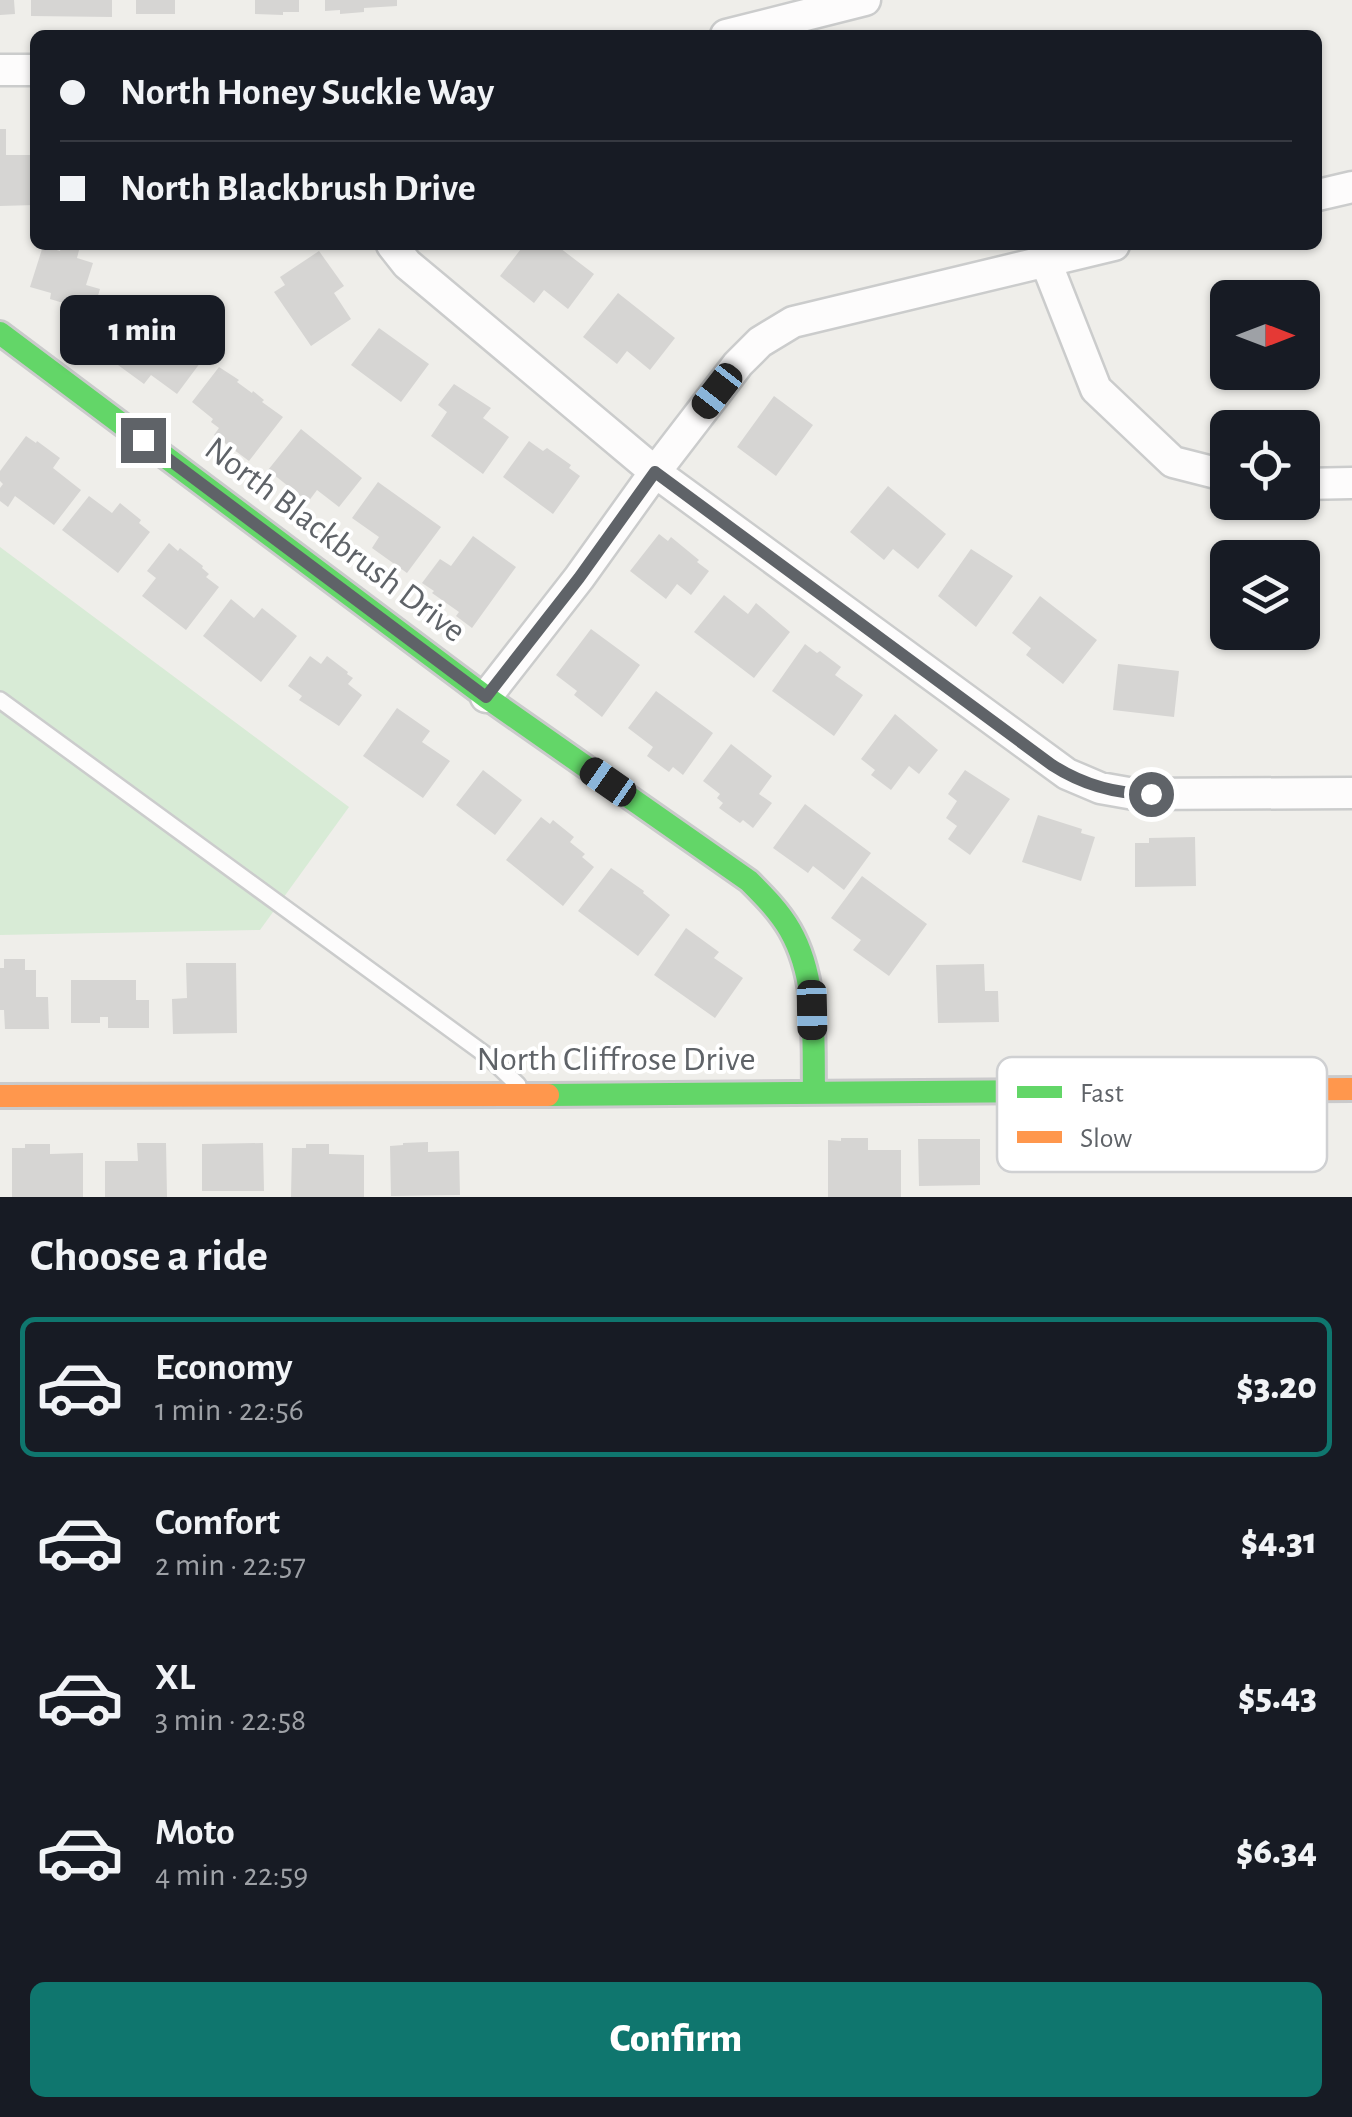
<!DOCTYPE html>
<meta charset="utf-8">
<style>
body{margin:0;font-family:"Alegreya Sans",sans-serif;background:#20242c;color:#f1f3f6;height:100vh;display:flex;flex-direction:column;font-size:38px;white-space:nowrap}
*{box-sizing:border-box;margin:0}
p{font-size:32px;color:#9ea1a6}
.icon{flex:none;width:55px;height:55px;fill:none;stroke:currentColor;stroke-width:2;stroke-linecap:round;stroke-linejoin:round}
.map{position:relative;height:1197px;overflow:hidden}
.panel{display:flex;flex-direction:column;background:#171b24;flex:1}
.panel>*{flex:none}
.top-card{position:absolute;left:30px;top:30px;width:1292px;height:220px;border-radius:15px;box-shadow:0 2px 8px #0004;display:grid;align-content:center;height:220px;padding:0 30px;background:#171b24}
.needle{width:65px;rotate:90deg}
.fabs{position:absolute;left:1210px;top:280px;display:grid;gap:20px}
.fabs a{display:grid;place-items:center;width:110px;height:110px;border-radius:15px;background:#171b24;box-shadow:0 2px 8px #0004;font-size:50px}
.end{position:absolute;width:45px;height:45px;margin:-22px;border:12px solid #5f6368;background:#fff;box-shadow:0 0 0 5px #fff}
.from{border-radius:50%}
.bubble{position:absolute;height:70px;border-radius:15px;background:#171b24;box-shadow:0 2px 8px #0004;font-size:32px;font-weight:800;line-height:70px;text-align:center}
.car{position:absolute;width:30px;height:60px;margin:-30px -15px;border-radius:12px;box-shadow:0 0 8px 2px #0007;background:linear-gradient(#222 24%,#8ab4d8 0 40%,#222 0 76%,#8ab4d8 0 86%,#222 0)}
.top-card b{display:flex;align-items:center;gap:35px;height:95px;font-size:38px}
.top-card b+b{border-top:2px solid #363941}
.top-card i{width:25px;height:25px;background:#f1f3f6}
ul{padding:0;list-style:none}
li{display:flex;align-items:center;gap:30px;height:140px;margin:0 20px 15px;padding:0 10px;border:5px solid transparent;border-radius:15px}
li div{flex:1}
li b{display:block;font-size:38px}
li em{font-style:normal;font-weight:800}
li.selected{border-color:#0f766e}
li>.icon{width:90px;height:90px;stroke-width:1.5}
h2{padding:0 30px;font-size:45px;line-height:120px}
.primary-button{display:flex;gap:20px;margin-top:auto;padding:20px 30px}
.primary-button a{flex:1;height:115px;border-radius:15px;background:#0f766e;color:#fff;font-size:40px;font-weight:800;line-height:115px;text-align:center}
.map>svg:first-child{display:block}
</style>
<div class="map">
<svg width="1352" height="1197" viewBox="0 0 1352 1197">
<rect width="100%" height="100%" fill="#efeeea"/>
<path fill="#d8ebd6" d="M0,547L349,807L260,930L0,935Z"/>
<path fill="#d6d5d3" d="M0,0H14L15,14L0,15Z
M31,0H112V17L31,16Z
M136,0H175V14H136Z
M255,0H299V12H283V15L255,14Z
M325,0H397V6L364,8V12L340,14V10L325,11Z
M0,129H6V155H35V205L0,206Z
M62,245L79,250L77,258L93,263L86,285L100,289L93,312L50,299L51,293L30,287L43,246L60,251Z
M524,245H556L594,274L568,309L544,290L534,303L500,276Z
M319,251L344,286L334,293L351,319L311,346L274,292L285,285L280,277Z
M618,293L675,338L650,370L627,351L617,364L583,337Z
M155,317L206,355L177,394L151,375L144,384L118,365L121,362L109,354L125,332L137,341Z
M379,328L429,364L401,402L351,365Z
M219,367L239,380L237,382L252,393L253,391L264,400L262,402L283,417L249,461L214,435L219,428L211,422L213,419L192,402Z
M454,384L491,408L483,418L509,437L483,474L431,436L447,412L438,405Z
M774,396L813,425L776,476L737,447Z
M301,429L362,478L339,507L317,490L308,502L268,470Z
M26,436L36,443L37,441L60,458L53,468L81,490L54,525L15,496L8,507L0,501V488L3,484L0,481V471Z
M529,441L543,451L547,448L571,465L569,468L580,476L553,514L503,477Z
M378,482L441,527L407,573L372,548L379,537L352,518Z
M888,486L946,534L918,569L893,549L884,560L850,532Z
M89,496L112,513L120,503L141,520L139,523L150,532L118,573L62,530Z
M659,534L668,541L671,537L699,560L697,562L709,571L691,595L677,584L666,599L630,571Z
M473,536L516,567L472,628L456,616L459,612L432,593L434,591L422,583L440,559L451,566Z
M169,543L178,551L180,548L203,566L202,568L209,574L206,577L219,587L186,630L142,596L156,578L147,571Z
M971,549L1013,576L976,627L938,596Z
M724,595L748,614L756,603L790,632L754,678L694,632Z
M1040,596L1097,640L1063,684L1026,655L1031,648L1012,633Z
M231,599L254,618L262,608L297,636L261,682L203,636Z
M591,629L640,665L602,717L574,695L577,691L556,675Z
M805,644L817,653L820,651L841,667L835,675L863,695L834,736L772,691Z
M310,656L321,664L327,656L348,672L347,674L353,678L348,684L362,695L339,726L299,700L302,696L288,686Z
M1118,664L1179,671L1174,717L1113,710Z
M656,691L713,733L683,775L673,767L669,772L647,756L653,747L628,728Z
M397,708L430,731L422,742L450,761L423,798L363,756Z
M895,714L938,750L919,774L909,766L891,790L871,775L875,770L861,759Z
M731,744L772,776L759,794L772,803L753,828L743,820L740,823L719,808L723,803L717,798L720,794L703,781Z
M483,770L522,800L495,835L456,805Z
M965,770L1010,799L970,855L948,839L957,826L946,818L957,801L948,794Z
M805,804L871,853L844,890L813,866L808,873L773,848Z
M1038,815L1082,829L1081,833L1095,837L1081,881L1022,862Z
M541,817L550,824L553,820L574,837L570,842L585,854L582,857L594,867L563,906L506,860Z
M1195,837L1196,886L1135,887V843H1149V838Z
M611,868L644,891L643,893L670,915L638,956L578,911Z
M862,876L927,924L889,976L853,950L861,940L831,918Z
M686,928L719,952L714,958L743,978L715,1018L654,975Z
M4,959H25V970H36V997H48L49,1029H5L4,1010H0V968H4Z
M186,963H236L237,1033L173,1034L172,999L187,998Z
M984,964L985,991H998L999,1022L938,1023L936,965Z
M71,980H136V1000H149V1028H108V1017H100V1023H71Z
M841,1138H868V1150H901V1197H828V1140L841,1141Z
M918,1139H980V1185L919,1186Z
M428,1142V1152L459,1151L460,1195L391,1196L390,1146L403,1145V1143Z
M137,1143H166L167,1197H105V1161H138Z
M263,1143L264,1191H202V1144Z
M25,1144H50V1154L83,1153V1197H12V1148H25Z
M306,1144H329V1154L364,1155V1197H291L292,1148H306Z"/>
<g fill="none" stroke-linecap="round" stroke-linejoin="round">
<defs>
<path id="lane" d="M0,700L490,1058L518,1085"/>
<path id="street" d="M726,35L865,0
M0,70H35
M1318,195L1352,187
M392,245L407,264L437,289L655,472L1067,774L1100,788L1134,794L1352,793
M1046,262L1096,389L1173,462L1228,476
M1302,484L1352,483
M486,697L579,578L655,472L738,364L760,342L793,322L1114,245"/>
<path id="fast" d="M0,333L486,697L749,881C764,896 779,911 790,930C818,979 813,1039 814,1093
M548,1095L1176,1090"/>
<path id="slow" d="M1176,1090L1352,1089
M0,1096L548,1095"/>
</defs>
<use href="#lane" stroke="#cbcccc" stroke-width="20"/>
<use href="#street" stroke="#cbcccc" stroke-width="35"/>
<use href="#fast" stroke="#cacacb" stroke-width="28"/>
<use href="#slow" stroke="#cacacb" stroke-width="28"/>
<use href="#lane" stroke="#fdfcfc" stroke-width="15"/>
<use href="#street" stroke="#fdfcfc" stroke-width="30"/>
<use href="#fast" stroke="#63d668" stroke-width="22"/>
<use href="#slow" stroke="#ff974d" stroke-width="22"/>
</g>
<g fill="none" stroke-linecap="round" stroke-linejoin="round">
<path stroke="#5f6368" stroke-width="12" d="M143,440L486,697L579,578L655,472L1052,765C1083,785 1114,794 1151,794"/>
</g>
<g text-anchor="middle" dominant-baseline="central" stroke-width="8" stroke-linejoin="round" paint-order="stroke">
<g font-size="35" fill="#5f6368" stroke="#fff">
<text transform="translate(335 540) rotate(37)">North Blackbrush Drive</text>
<text x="616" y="1059">North Cliffrose Drive</text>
</g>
</g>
<rect x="997" y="1057" width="330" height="115" rx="15" fill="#fff" stroke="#cfd0d2" stroke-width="2.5"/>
<rect x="1017" y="1086" width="45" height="12" fill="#63d668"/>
<rect x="1017" y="1131" width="45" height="12" fill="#ff974d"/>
<g font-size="28" fill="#5f6368">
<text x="1080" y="1102">Fast</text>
<text x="1080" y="1147">Slow</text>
</g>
</svg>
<div class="fabs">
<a><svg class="needle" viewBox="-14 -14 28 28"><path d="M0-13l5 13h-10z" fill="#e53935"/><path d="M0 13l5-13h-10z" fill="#9ea1a6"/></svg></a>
<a><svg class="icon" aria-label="locate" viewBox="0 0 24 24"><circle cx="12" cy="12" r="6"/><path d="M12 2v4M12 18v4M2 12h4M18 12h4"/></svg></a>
<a><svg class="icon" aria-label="layers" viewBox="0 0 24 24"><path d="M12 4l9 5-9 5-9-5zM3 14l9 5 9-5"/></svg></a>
</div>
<i class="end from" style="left:1151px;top:794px"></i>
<i class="end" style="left:143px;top:440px"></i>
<div class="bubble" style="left:60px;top:295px;width:165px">1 min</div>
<i class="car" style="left:717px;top:391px;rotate:218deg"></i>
<i class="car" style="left:608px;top:782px;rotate:305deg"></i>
<i class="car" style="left:812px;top:1010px;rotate:179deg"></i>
<div class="top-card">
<b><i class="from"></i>North Honey Suckle Way</b>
<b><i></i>North Blackbrush Drive</b>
</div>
</div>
<section class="panel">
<h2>Choose a ride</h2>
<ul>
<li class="selected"><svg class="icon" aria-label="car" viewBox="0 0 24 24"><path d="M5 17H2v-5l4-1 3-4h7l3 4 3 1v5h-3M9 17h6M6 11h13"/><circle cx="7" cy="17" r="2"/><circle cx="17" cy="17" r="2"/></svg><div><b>Economy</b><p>1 min · 22:56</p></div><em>$3.20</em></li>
<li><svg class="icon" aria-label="car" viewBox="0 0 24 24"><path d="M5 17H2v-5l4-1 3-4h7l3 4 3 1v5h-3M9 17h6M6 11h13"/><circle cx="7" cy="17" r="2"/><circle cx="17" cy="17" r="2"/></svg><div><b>Comfort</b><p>2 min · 22:57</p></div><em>$4.31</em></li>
<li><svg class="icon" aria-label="car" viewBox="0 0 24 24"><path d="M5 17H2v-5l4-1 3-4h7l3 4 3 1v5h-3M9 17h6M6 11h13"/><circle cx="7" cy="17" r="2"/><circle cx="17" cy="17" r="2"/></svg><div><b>XL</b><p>3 min · 22:58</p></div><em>$5.43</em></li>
<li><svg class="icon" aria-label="car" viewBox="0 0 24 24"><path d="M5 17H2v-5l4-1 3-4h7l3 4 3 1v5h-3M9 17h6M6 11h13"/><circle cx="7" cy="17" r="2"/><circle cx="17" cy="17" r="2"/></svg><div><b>Moto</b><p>4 min · 22:59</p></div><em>$6.34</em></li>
</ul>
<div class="primary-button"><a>Confirm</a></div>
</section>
